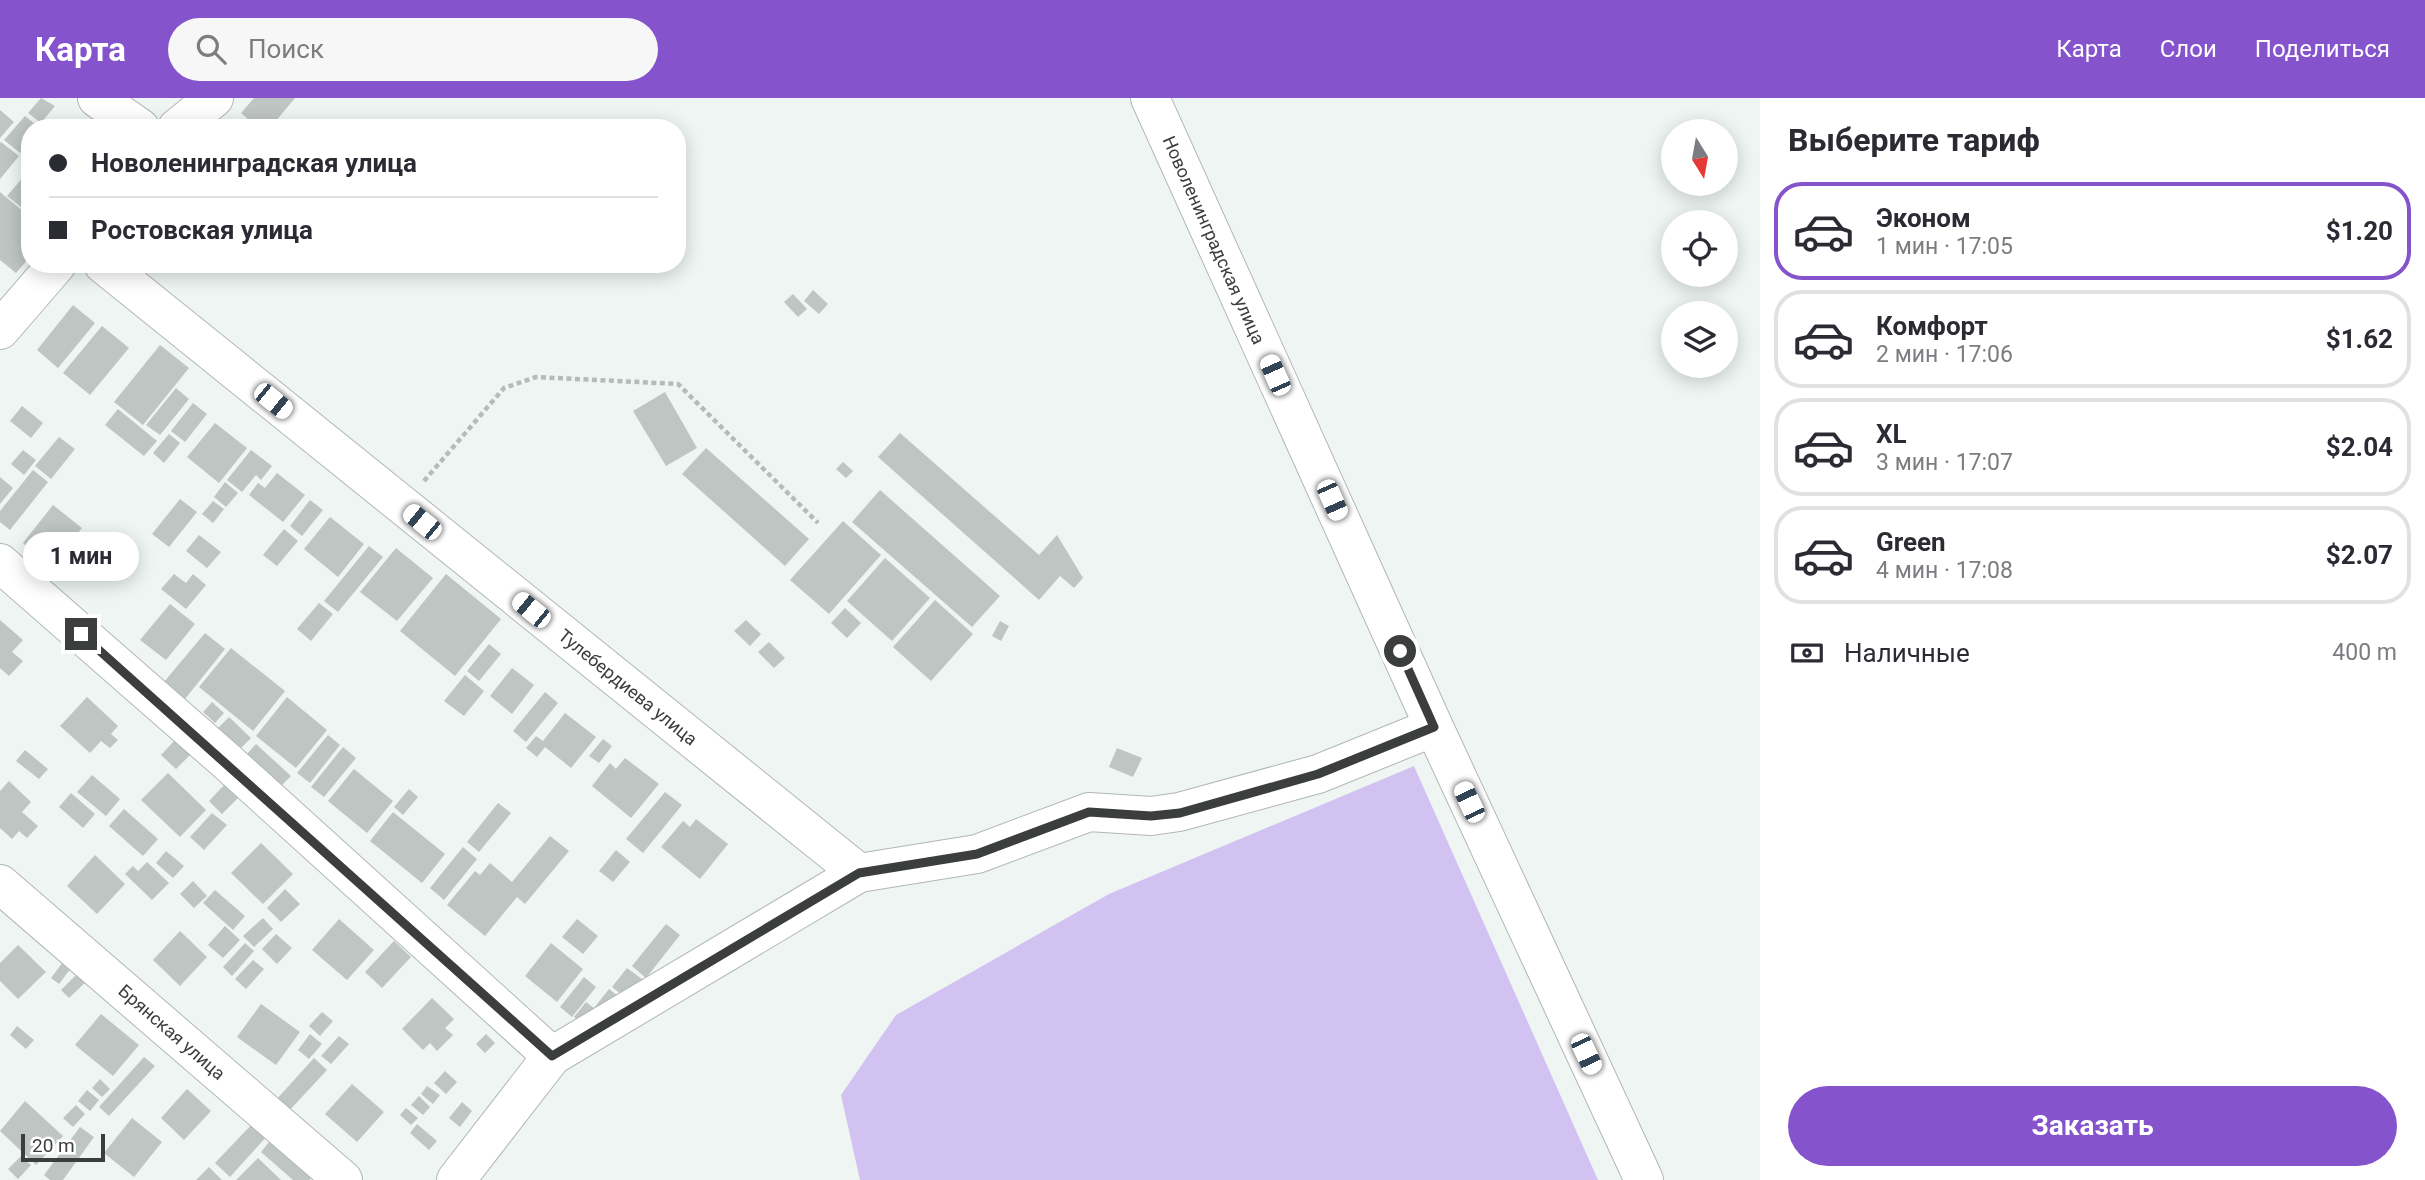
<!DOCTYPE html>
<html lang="ru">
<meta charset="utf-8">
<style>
body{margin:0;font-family:Roboto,sans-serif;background:#f7f7f7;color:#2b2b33;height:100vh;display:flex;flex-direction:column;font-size:26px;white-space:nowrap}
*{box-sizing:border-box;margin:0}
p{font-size:23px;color:#7c7c81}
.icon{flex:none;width:38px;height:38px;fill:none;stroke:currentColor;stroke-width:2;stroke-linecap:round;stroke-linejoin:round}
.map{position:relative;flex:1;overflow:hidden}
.panel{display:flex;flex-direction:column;background:#fff;width:665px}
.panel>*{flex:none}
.top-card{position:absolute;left:21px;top:21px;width:665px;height:154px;border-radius:28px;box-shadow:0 4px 18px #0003;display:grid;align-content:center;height:154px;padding:0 28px;background:#fff}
.needle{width:46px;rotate:169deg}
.controls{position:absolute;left:1661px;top:21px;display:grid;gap:14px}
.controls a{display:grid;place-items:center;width:77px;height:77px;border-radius:50%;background:#fff;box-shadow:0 4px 18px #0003;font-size:35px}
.scale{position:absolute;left:21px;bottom:18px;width:84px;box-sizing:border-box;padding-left:7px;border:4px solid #3b3e3d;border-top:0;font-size:19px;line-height:24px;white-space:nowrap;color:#3b3e3d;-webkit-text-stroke:5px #fff;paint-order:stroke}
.end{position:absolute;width:32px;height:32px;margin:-16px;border:9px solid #3b3e3d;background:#fff;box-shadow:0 0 0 4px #fff}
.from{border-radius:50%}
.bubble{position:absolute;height:49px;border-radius:24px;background:#fff;box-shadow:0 4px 18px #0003;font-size:23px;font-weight:700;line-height:49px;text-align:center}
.car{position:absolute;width:21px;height:42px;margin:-21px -10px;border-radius:9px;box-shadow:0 0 5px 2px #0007;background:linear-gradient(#fff 24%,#345 0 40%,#fff 0 76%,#345 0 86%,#fff 0)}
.top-card b{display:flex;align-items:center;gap:24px;height:66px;font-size:26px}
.top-card b+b{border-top:2px solid #e1e1e2}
.top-card i{width:18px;height:18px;background:#2b2b33}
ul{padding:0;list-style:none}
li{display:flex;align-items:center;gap:21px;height:98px;margin:0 14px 10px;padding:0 14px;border:4px solid #e1e1e2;border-radius:28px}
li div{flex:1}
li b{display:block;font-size:26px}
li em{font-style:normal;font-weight:700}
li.on{border-color:#8553cb}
li>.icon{width:63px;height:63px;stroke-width:1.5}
h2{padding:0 28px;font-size:32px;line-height:84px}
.pay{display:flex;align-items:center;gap:18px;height:77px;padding:0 28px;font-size:26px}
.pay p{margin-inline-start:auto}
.action{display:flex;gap:14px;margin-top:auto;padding:14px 28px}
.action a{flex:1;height:80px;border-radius:42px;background:#8553cb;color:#fff;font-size:28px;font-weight:700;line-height:80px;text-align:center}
header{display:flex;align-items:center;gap:42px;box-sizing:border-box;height:98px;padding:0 35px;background:#8553cb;color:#fff}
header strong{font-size:33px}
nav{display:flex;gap:38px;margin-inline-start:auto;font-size:24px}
.search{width:490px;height:63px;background:#f7f7f7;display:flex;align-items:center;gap:18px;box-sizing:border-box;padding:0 24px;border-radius:38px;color:#7c7c81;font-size:26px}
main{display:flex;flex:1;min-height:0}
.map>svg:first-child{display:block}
</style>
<header>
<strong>Карта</strong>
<div class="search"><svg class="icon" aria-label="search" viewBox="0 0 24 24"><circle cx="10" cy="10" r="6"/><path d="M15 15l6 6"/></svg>Поиск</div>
<nav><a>Карта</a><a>Слои</a><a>Поделиться</a></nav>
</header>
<main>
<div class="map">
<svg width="1760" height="1082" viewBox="0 0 1760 1082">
<rect width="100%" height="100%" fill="#eef5f3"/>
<path fill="#d1c2f1" d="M1414,668L1598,1082H860L841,997L896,917L1109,796Z"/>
<path fill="#bfc5c3" d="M41,0L55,8L41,25L28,15Z
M254,0H295L270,30H258L241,15Z
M0,12L14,24L0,40Z
M25,18L40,30H30V43L20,55L4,42Z
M1,44L19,58L0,81V45Z
M30,71V116L7,98Z
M0,94L30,119V159L16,175L0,162Z
M813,192L828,206L819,216L804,203Z
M793,196L807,211L798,219L784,204Z
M73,207L95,225L58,270L37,252Z
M102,228L129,250L90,297L63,275Z
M160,247L189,270L143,327L114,304Z
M176,290L189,301L160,337L146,327Z
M665,294L697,350L666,368L633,313Z
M193,305L207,316L185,344L171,333Z
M22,308L43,325L31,340L10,323Z
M118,311L157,343L144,358L105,327Z
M215,325L247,350L219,385L187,359Z
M900,335L1039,457L1057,437L1083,480L1074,490L1060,478L1039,502L878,359Z
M169,336L180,345L164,365L153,355Z
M59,339L75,351L51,381L35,368Z
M706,350L809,441L785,468L682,376Z
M23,352L36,362L24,377L11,366Z
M251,352L272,368L261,382L256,377L242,394L227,382Z
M843,364L853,373L846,380L836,371Z
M33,372L48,384L10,432L0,424V413Z
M277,375L305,397L283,424L249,397L258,385L265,390Z
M0,379L13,390L0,406Z
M225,384L238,395L226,409L214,399Z
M880,392L1000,498L972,529L852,424Z
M180,401L197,414L169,449L152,436Z
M310,402L323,412L302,438L290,428Z
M213,403L224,411L213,425L202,416Z
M53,407L82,430L51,468L23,445Z
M330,419L364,446L338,479L304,451Z
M843,423L881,457L829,516L790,482Z
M284,431L298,443L277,468L263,457Z
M199,437L221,454L207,470L186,453Z
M369,448L383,459L338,514L324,503Z
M396,450L433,480L397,523L360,494Z
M885,460L930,500L892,543L847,503Z
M174,476L186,485L193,476L206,487L186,511L161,491Z
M446,476L501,521L455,578L400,533Z
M935,502L973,536L931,583L893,549Z
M319,505L333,516L311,543L297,531Z
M170,506L195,526L166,562L140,542Z
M845,510L861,525L847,540L831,525Z
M0,522L23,542L12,554L23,563L9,578L0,570Z
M746,522L761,536L750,548L734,533Z
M1000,523L1009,528L1001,543L992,538Z
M205,535L225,551L185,601L164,584Z
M769,544L785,560L774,570L758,554Z
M489,546L501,556L479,583L467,573Z
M231,550L285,593L253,633L199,589Z
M512,570L534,587L512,616L490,598Z
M465,577L484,593L464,618L444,603Z
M545,594L558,605L526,644L513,633Z
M87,599L118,628L111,636L118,642L110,650L101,643L90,655L60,628Z
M287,599L327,632L296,670L256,638Z
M212,604L224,615L215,625L203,614Z
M565,615L596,639L571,670L545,649L537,659L526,650L536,638L543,643Z
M229,619L251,640L240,651L218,630Z
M328,637L340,647L310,685L297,675Z
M176,641L191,656L176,671L161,657Z
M603,641L612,648L599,665L589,658Z
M256,646L291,678L280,689L245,658Z
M343,649L356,660L324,699L311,689Z
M1117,650L1142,660L1133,679L1109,669Z
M25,652L48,671L39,681L16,663Z
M625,660L659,686L631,720L592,688L610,665L616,671Z
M354,671L393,703L367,735L328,703Z
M168,675L206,712L180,739L141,702Z
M92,677L120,701L106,718L77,694Z
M9,683L31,704L22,714L38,728L27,740L19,733L12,741L0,730V693Z
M226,685L240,698L222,716L209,703Z
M409,691L418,699L403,717L394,709Z
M665,694L682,707L643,755L626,741Z
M71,695L95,716L83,730L59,709Z
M498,705L511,715L479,754L467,744Z
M124,711L158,741L143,758L109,728Z
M393,714L445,756L422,785L370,743Z
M212,715L227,727L204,752L190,739Z
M696,721L728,746L700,781L661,749L683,723L690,729Z
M550,738L569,753L525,806L517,799L485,838L447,807L475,773L480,777L490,765L512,784Z
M261,745L293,776L263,806L231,775Z
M463,749L477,761L444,802L430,790Z
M616,752L630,764L613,784L599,773Z
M166,753L184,768L173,780L156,765Z
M95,757L125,786L97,816L67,788Z
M147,764L169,785L152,802L125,776L133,768L138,773Z
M193,783L207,798L194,810L180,796Z
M285,791L300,806L281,824L267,810Z
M215,792L245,818L233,832L203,805Z
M263,820L273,831L254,849L243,838Z
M339,821L374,852L347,882L312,852Z
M577,821L598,838L583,856L562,839Z
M666,826L680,837L646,880L632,868Z
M225,828L240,842L223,860L208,847Z
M180,833L207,859L180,888L153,862Z
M276,836L292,850L277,866L262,851Z
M394,843L411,859L382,890L365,874Z
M245,845L254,853L232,878L223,869Z
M551,845L583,871L557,904L525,878Z
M18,847L46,874L18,901L0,883V865Z
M253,862L264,871L246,891L235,881Z
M63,864L71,870L59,886L51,880Z
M627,870L642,881L627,901L612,889Z
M80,873L89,881L69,900L61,892Z
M584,879L596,889L572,919L560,909Z
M609,891L618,898L583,927L574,919L586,904L594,910Z
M432,900L454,921L445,930L453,937L437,953L430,945L423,952L402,931Z
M261,906L300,934L276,967L237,939Z
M322,914L333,923L320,938L309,928Z
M101,916L139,947L113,978L75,947Z
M17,928L34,942L26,951L10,937Z
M310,936L322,946L309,961L298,952Z
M486,936L495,945L485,955L476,946Z
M339,938L349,946L331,966L321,958Z
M144,959L155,968L109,1018L99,1009Z
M314,960L327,972L288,1014L276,1002Z
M445,973L457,984L446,996L434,985Z
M100,981L110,991L102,999L92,990Z
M352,986L384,1014L357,1044L325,1016Z
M427,988L440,997L433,1006L421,996Z
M187,991L211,1013L184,1042L161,1020Z
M87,992L99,1002L90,1013L78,1003Z
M419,998L430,1009L423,1017L411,1007Z
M25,1003L63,1038L36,1067L0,1033Z
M462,1004L472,1013L460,1029L449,1020Z
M76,1007L85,1016L73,1029L63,1020Z
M406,1010L418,1020L411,1027L400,1017Z
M132,1020L162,1044L134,1079L104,1055Z
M254,1024L268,1037L230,1079L215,1065Z
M417,1026L437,1043L429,1052L410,1035Z
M80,1029L94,1039L63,1082H50L44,1077Z
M273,1039L315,1076L309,1082H293L261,1054Z
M21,1058L31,1067L18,1081L8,1071Z
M258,1060L281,1082H236Z
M209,1069L222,1082H196Z"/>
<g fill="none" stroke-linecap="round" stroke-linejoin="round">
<defs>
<path id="minor" d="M97,0L140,30
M1150,0L1434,629L1644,1082
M177,30L214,0
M103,166L859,775
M0,232L57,166
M0,465L223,660L552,958
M0,786L343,1082
M456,1082L552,958L859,775L977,756L1089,714L1151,718L1179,714L1318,676L1434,629"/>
</defs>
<use href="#minor" stroke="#b1b7b5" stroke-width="40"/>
<path stroke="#b5bbb9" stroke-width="4.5" stroke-dasharray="5 3.5" stroke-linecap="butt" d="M424,383L504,290L536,279L678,286L818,425"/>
<use href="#minor" stroke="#fff" stroke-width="38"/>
</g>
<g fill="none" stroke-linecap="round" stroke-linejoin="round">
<path stroke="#3b3e3d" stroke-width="9" d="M81,536L552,958L859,775L977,756L1089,714L1151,718L1180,715L1318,676L1434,629L1400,553"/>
</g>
<g text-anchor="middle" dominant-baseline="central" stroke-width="7" stroke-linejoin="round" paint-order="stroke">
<g font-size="18" fill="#3b3e3d" stroke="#fff">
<text transform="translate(1214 142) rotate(66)">Новоленинградская улица</text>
<text transform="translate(628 589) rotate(39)">Тулебердиева улица</text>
<text transform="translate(172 934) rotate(41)">Брянская улица</text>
</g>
</g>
</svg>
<div class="controls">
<a><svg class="needle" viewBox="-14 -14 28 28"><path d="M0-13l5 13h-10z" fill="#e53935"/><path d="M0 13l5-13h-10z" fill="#7c7c81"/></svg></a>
<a><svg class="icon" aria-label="locate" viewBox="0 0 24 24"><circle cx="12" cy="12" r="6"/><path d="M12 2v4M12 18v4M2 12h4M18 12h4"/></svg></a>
<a><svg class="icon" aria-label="layers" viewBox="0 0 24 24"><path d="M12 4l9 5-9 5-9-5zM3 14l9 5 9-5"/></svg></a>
</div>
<div class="scale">20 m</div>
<i class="end from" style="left:1400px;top:553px"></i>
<i class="end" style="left:81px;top:536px"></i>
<div class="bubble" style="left:23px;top:434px;width:116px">1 мин</div>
<i class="car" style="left:1275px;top:277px;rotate:336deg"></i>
<i class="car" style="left:273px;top:303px;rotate:129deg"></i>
<i class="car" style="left:1332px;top:402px;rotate:156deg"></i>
<i class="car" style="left:422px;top:424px;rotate:309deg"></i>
<i class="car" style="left:531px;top:512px;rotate:309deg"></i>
<i class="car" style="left:1469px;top:704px;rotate:335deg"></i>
<i class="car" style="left:1586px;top:956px;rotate:155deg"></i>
<div class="top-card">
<b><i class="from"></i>Новоленинградская улица</b>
<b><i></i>Ростовская улица</b>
</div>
</div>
<section class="panel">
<h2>Выберите тариф</h2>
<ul>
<li class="on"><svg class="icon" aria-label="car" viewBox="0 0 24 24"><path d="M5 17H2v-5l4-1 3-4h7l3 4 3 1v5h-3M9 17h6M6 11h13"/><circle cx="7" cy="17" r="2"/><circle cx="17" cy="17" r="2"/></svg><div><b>Эконом</b><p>1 мин · 17:05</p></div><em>$1.20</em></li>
<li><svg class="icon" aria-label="car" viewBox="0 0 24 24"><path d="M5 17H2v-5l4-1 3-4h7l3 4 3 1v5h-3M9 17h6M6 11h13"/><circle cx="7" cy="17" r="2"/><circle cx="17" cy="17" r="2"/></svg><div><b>Комфорт</b><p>2 мин · 17:06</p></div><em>$1.62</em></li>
<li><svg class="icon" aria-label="car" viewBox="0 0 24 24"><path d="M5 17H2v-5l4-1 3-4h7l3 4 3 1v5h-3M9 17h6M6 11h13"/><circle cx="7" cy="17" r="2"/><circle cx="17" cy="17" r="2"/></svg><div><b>XL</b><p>3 мин · 17:07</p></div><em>$2.04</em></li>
<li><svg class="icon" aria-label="car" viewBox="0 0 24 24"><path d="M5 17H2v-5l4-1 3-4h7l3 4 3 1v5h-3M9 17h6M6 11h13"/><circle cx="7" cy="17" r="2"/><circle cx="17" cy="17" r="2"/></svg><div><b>Green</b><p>4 мин · 17:08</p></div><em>$2.07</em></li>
</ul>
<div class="pay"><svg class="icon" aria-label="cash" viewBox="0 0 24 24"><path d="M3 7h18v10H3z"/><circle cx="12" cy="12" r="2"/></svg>Наличные<p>400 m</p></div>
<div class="action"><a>Заказать</a></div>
</section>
</main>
